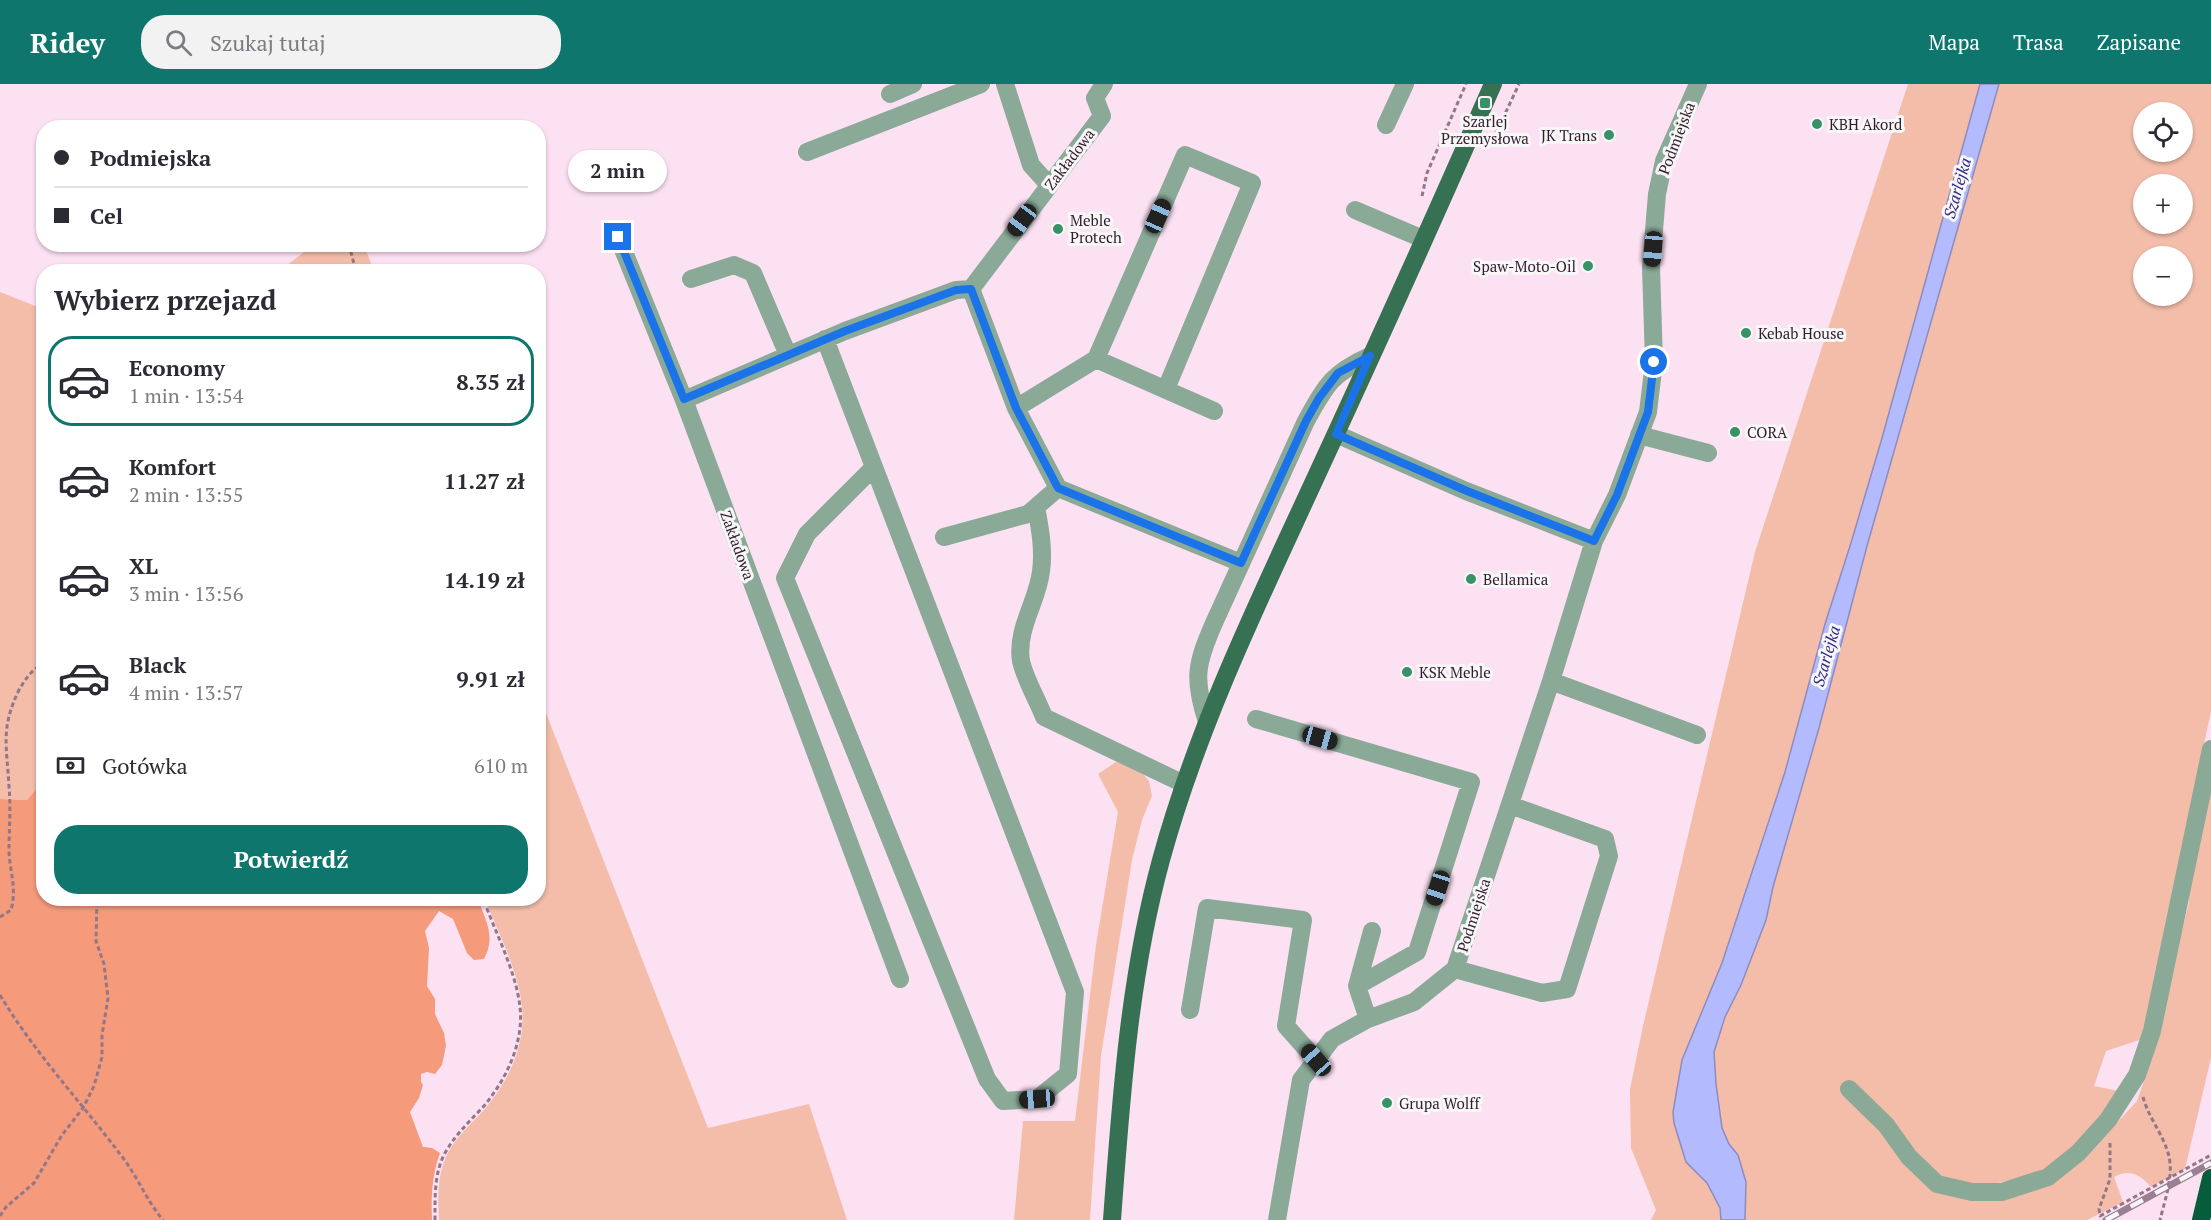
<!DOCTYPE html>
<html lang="pl">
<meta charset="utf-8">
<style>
body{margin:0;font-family:"PT Serif",serif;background:#f2f2f3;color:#2b2b33;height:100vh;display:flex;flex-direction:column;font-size:22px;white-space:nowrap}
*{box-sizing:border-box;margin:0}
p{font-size:20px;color:#7c7c81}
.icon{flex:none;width:33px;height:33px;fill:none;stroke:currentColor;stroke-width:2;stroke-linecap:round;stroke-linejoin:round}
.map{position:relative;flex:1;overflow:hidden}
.sheet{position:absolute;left:36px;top:180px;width:510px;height:642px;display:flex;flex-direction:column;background:#fff;border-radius:24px;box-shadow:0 2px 4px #0004}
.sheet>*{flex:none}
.banner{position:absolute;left:36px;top:36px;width:510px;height:132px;border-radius:24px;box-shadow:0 2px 4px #0004;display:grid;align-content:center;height:132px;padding:0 18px;background:#fff}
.controls{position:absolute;left:2133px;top:18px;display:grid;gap:12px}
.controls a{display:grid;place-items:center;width:60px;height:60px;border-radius:50%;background:#fff;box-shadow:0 2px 4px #0004;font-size:30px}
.end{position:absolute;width:27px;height:27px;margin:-14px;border:8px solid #1a73e8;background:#fff;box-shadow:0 0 0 3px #fff}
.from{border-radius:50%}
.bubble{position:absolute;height:42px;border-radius:21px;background:#fff;box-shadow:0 2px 4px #0004;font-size:20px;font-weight:800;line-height:42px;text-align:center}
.car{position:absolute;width:18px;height:36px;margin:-18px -9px;border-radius:8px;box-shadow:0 0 4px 2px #0007;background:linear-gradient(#222 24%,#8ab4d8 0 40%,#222 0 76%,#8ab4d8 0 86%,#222 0)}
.banner b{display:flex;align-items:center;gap:21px;height:57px;font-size:22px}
.banner b+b{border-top:2px solid #e1e1e2}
.banner i{width:15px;height:15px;background:#2b2b33}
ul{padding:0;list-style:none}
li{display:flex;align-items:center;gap:18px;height:90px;margin:0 12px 9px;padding:0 6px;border:3px solid transparent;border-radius:24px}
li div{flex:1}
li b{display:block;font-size:22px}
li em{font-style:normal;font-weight:800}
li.active{border-color:#0f766e}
li>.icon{width:54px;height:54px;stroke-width:1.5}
h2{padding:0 18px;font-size:27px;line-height:72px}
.pay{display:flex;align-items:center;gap:15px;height:66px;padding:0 18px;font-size:22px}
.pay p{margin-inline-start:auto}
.primary-button{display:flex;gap:12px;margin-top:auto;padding:12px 18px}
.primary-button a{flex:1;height:69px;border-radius:24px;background:#0f766e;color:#fff;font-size:24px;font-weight:800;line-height:69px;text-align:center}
header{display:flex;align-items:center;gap:36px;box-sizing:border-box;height:84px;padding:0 30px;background:#0f766e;color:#fff}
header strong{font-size:28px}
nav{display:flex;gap:33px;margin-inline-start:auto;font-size:21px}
.search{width:420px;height:54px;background:#f2f2f3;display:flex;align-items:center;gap:15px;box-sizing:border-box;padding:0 21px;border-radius:24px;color:#7c7c81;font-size:22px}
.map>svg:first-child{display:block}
</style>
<header>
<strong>Ridey</strong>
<div class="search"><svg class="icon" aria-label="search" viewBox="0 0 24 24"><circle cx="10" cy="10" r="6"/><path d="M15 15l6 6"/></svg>Szukaj tutaj</div>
<nav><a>Mapa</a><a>Trasa</a><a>Zapisane</a></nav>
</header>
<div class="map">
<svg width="2211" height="1136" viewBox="0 0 2211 1136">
<rect width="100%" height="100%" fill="#fce1f2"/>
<path fill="#f3bdaa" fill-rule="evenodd" d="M1908,0H1980L1882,354L1851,459L1825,540L1785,688L1722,879L1682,976L1673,1028L1674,1039L1686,1078L1707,1099L1720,1124L1721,1136H1651L1656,1126L1631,1064L1630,1005L1643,942L1755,468Z
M1999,0H2211V627L2142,955L2106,967L2094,1002L2119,1007L2109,1023L2054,1083L2032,1094L1969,1103L1971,1114L1997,1115L2043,1102L2081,1077L2137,1017L2147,988L2189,818V804L2211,698V974L2185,1085L2151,1103C2141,1091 2129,1084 2114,1093L2123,1118L2087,1136H1745L1746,1098L1738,1071L1729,1060L1722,1044L1716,1000L1714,968L1725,933L1741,901L1766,836L1773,803L1819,644L1867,462ZM2144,28H2182V68H2144ZM2144,100H2182V140H2144ZM2144,172H2182V212H2144Z
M314,160L364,161L374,187H280Z
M0,208L43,225L44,697L27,716L0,715Z
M539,611L708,1044L809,1020L847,1136H439C438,1114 437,1094 446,1073C454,1055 470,1041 483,1027C508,998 526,962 522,923C519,888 498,848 485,815L538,814Z
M1116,678L1137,683L1149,697L1152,712L1142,736L1132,776L1101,972L1090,1136H1014L1023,1037H1075L1096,861L1118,728L1098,690Z"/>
<path fill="#f59a7b" d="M43,697L44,814L478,815C486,838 496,852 484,875L474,876L467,869L453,835L439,827L425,847L429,864L427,902L435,915V930L444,949L446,962L442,981L435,990L427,988L421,990V998L423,1001L419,1014L410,1028L423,1063L432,1064L440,1069C432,1091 431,1112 432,1136H0V715L27,716Z"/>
<path fill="#b3bafd" stroke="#8d8bbf" stroke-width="1.5" d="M1980,0H1999L1867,462L1819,644L1773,803L1766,836L1741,901L1725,933L1714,968L1716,1000L1722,1044L1729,1060L1738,1071L1746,1098L1745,1136H1721L1720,1124L1707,1099L1686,1078L1674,1039L1673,1028L1682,976L1722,879L1785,688L1825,540L1851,459L1882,354Z"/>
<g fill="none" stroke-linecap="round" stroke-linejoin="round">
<path stroke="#917788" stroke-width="3" stroke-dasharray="4.5 3" stroke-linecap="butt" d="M1487,61L1497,47L1519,0
M1422,112L1427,89L1466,0
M349,160L356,188
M0,833L11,826C17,804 10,789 9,767C9,746 11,725 9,703C7,662 0,645 19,606C26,594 32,585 44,580
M0,911C34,968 80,1017 120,1070C137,1091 146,1116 163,1136
M2143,1013C2149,1036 2168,1056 2170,1079C2172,1097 2164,1119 2160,1136
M2110,1059V1095L2099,1125L2100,1132L2120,1121
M0,1132L6,1123L34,1099L62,1051L83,1024L94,1002L102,973V951L108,914L104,880L96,857L97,814
M435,1136C435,1114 434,1089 445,1069C455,1051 469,1038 483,1023C506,996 524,959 520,923C516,887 495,848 483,814"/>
<path stroke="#8aa997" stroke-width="18" d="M1005,0L1031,81L1049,101
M1104,0L1095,14L1102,32L971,205L1016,324L1058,404L1241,479
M890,10L913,0
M1386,41L1405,0
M807,68L981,0
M1355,126L1423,155
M618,153L684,316
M691,195L734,181L753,189L788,271
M825,255L1075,908L1068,990L1037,1015L1003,1017L987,995L785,494L807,450L874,383
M1096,275L1185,71L1252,99L1166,305
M1016,324L1096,275L1214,327
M1336,350L1466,407L1594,457
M1639,351L1708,369
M1036,423C1040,444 1044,466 1041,487C1038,517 1016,544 1021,577C1025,595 1037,615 1044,633L1184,700
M944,453L1028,430L1058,404
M1551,597L1697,651
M1256,635L1471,698L1417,868L1357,902
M1207,638C1193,595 1196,580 1214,539L1306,337C1326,301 1332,289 1370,272
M1455,885L1542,909L1567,905L1609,772L1605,755L1510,721
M900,895L684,316L845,247L956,206L971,205
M1190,926L1207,824L1303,836L1286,942L1316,976
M1368,935L1357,902L1372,847
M1849,1005L1886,1041L1909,1073L1937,1100L1972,1108H2002L2048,1093L2078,1069L2108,1036L2137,991L2152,947L2211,665
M1277,1136L1301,996L1332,955L1368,935L1414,918L1455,885L1551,597L1594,457L1617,411L1648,328L1654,278L1651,183L1657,110L1664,77L1698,0"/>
<path stroke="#367153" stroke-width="18" d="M1112,1136C1121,1015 1129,893 1161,776C1196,648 1253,529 1308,410C1371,274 1433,137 1493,0"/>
<path stroke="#075d3b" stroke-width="18" d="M2201,1136L2211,1094"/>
<defs>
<path id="rail" d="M2106,1136L2211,1079"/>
</defs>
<use href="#rail" stroke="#997f90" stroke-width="7"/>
<use href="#rail" stroke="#f7f7f7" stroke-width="4.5" stroke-dasharray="14" stroke-linecap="butt"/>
<path stroke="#917788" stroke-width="3" stroke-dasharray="4.5 3" stroke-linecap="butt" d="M2120,1121L2211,1071"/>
</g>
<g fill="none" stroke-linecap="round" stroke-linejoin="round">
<path stroke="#1a73e8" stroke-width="8" d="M618,153L684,315L845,247L956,206L971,205L1016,324L1058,404L1241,479L1306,337L1319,314L1338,289L1370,272L1336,350L1467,407L1594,457L1617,411L1648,328L1654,278"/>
</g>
<g fill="#399267" stroke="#f7f7f7" stroke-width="2">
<rect x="1479" y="13" width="12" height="12" rx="3"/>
<circle cx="1817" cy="40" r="6"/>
<circle cx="1609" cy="51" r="6"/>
<circle cx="1058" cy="145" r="6"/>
<circle cx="1588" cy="182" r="6"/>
<circle cx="1746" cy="249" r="6"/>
<circle cx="1735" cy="348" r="6"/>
<circle cx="1471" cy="495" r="6"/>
<circle cx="1407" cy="588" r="6"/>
<circle cx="1387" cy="1019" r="6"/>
</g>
<g text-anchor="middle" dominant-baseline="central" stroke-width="6" stroke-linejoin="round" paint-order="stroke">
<g font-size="15" fill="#341c2d" stroke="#f7f7f7" text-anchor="start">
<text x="1485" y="37" text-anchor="middle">Szarlej<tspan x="1485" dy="17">Przemysłowa</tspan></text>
<text x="1829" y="40">KBH Akord</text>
<text x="1597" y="51" text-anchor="end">JK Trans</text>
<text x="1070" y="136">Meble<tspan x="1070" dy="17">Protech</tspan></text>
<text x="1576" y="182" text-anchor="end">Spaw-Moto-Oil</text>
<text x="1758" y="249">Kebab House</text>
<text x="1747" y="348">CORA</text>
<text x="1483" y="495">Bellamica</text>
<text x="1419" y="588">KSK Meble</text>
<text x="1399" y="1019">Grupa Wolff</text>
</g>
<g font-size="15" fill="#341c2d" stroke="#f7f7f7">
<text transform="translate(1676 54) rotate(-69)">Podmiejska</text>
<text transform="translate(1069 75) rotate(-53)">Zakładowa</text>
<text transform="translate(738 461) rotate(70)">Zakładowa</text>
<text transform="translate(1473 831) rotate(-72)">Podmiejska</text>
</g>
<g font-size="16" font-style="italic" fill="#322b87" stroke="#f7f7f7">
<text transform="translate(1957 104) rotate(-74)">Szarlejka</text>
<text transform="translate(1826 572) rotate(-74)">Szarlejka</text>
</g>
</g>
</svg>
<div class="controls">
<a><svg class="icon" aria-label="locate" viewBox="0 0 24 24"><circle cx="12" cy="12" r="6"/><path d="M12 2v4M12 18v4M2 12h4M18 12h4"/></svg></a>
<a>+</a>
<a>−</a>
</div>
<i class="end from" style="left:1654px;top:278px"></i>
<i class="end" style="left:618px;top:153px"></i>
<div class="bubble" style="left:568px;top:66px;width:99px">2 min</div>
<i class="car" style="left:1158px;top:132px;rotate:24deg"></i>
<i class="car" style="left:1022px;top:136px;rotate:217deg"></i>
<i class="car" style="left:1653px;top:165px;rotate:185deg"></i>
<i class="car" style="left:1320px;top:654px;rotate:106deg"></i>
<i class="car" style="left:1438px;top:804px;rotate:198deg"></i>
<i class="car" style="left:1316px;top:976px;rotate:319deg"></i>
<i class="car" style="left:1037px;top:1015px;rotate:266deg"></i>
<div class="banner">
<b><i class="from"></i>Podmiejska</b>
<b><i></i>Cel</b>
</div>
<section class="sheet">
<h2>Wybierz przejazd</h2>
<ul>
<li class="active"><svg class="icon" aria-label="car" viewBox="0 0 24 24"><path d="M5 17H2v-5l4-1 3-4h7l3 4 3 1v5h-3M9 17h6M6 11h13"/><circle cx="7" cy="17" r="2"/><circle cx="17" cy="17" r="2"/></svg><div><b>Economy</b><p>1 min · 13:54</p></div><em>8.35 zł</em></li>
<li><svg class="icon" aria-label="car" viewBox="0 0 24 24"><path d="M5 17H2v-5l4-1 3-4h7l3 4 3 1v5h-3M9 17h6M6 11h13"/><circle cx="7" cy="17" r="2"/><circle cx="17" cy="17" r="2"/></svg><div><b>Komfort</b><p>2 min · 13:55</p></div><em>11.27 zł</em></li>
<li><svg class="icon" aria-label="car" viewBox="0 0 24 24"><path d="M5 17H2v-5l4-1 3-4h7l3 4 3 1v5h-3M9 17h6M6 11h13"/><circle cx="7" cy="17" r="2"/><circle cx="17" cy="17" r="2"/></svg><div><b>XL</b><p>3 min · 13:56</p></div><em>14.19 zł</em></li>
<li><svg class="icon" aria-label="car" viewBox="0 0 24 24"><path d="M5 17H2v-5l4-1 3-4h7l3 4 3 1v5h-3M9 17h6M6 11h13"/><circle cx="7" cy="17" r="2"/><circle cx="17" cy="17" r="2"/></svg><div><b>Black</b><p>4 min · 13:57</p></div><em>9.91 zł</em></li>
</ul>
<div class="pay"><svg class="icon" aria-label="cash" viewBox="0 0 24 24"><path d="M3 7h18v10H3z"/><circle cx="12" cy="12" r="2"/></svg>Gotówka<p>610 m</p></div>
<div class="primary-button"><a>Potwierdź</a></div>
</section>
</div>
